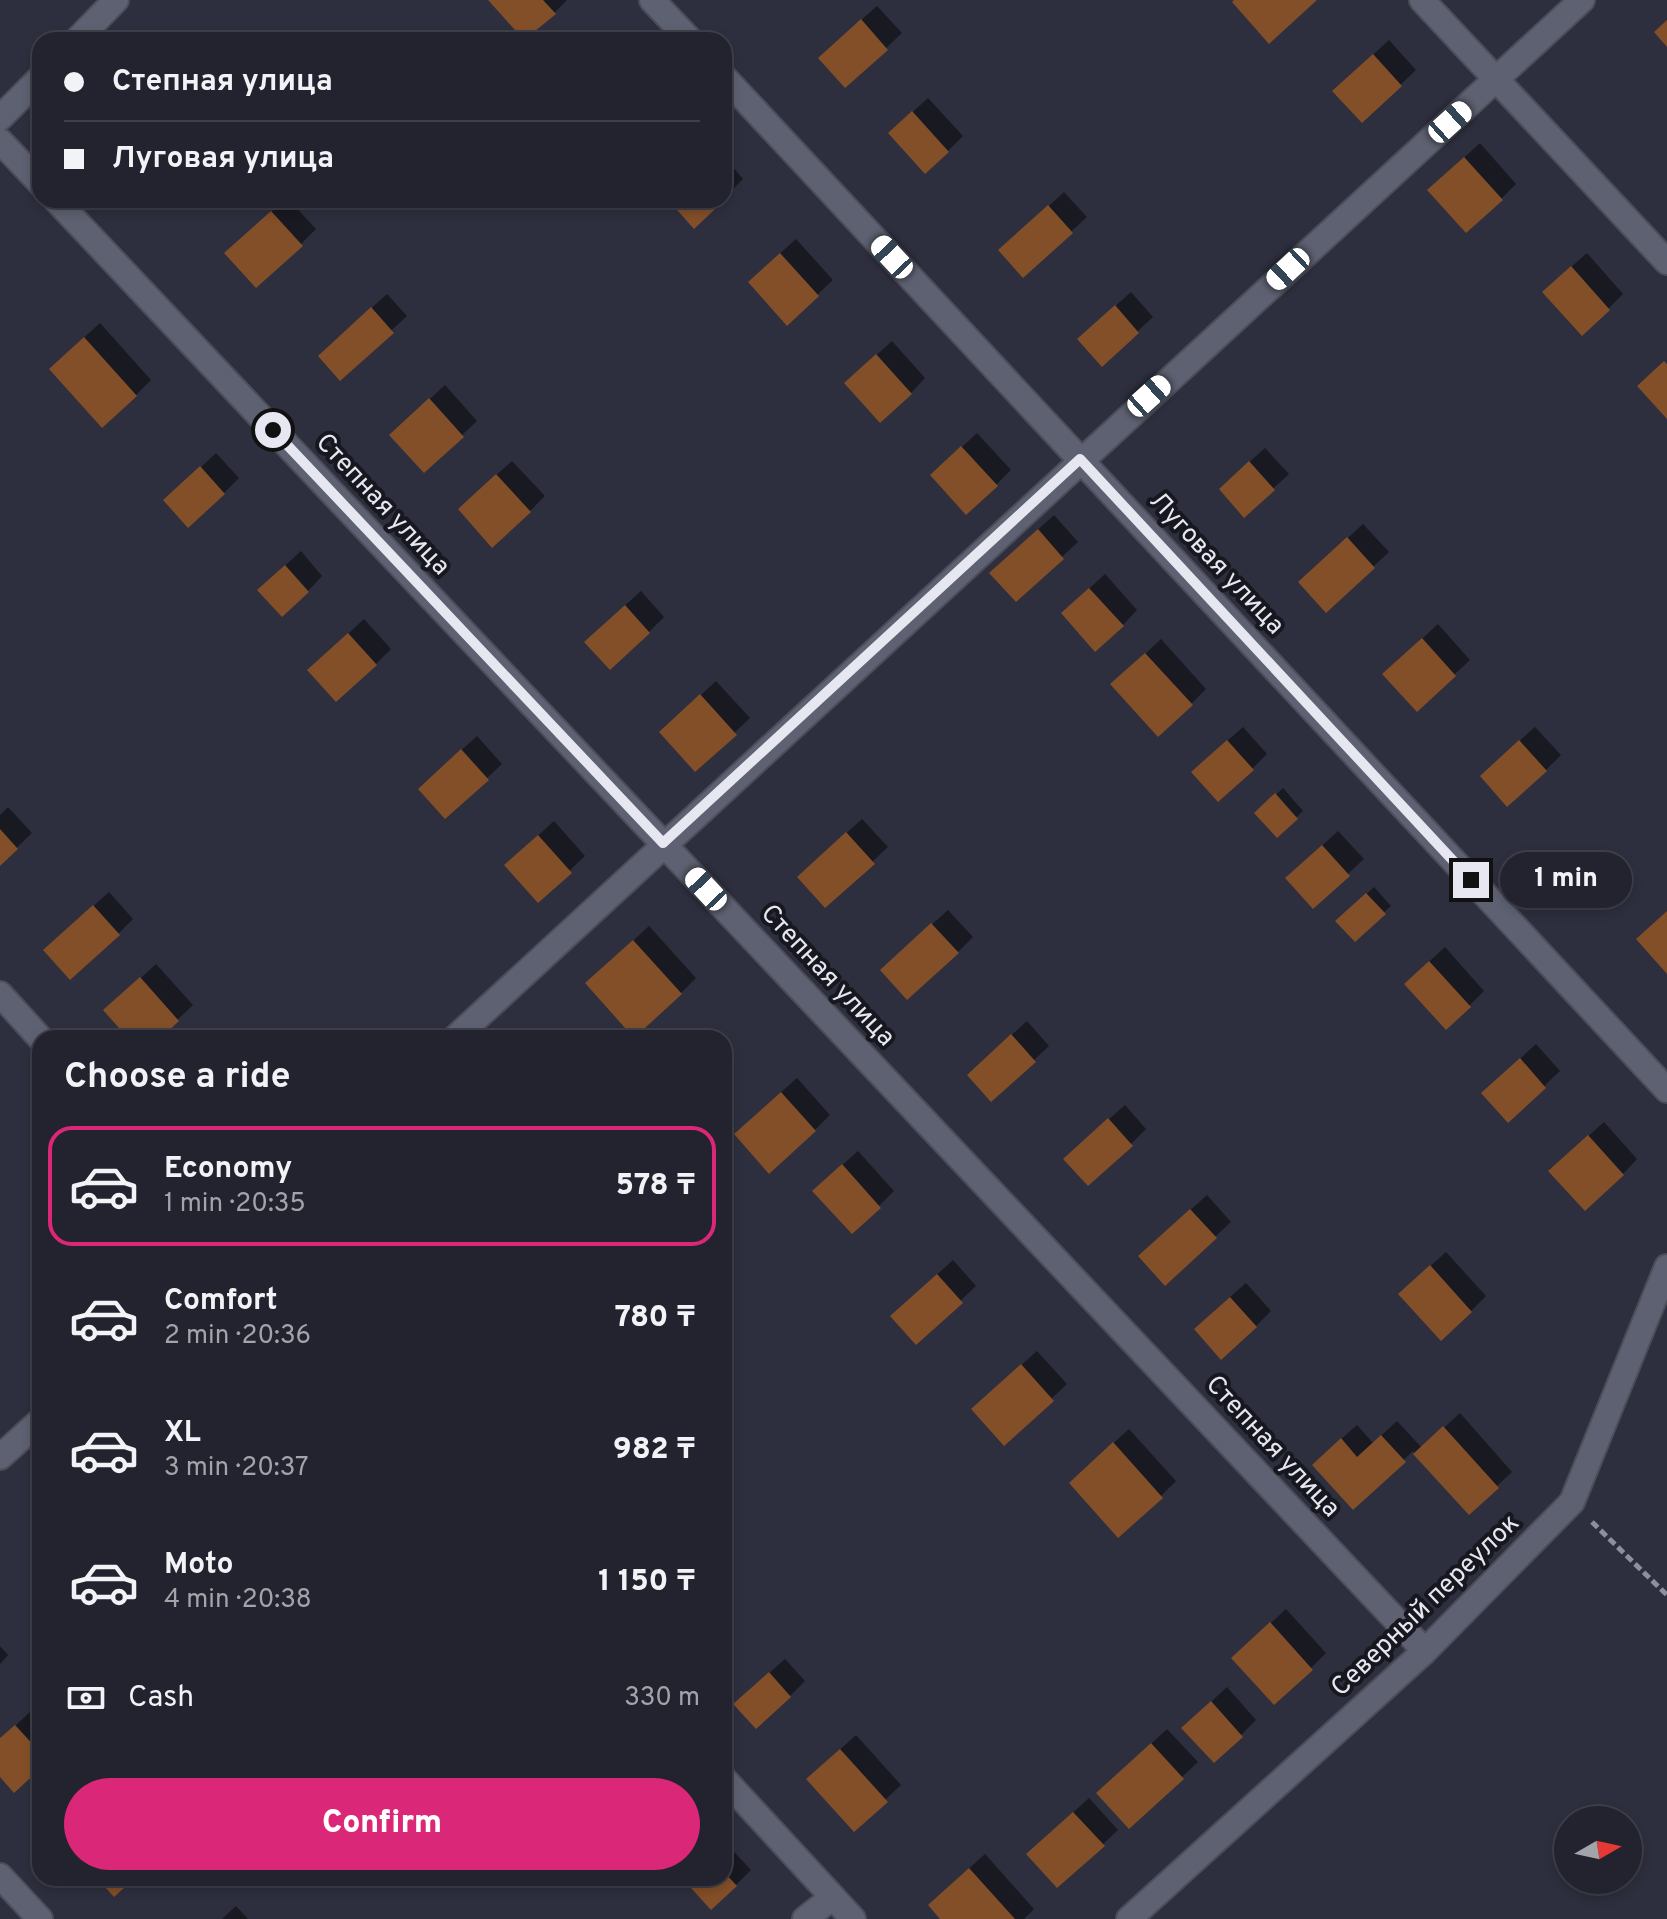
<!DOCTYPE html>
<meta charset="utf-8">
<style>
body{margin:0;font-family:Overpass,sans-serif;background:#2a2b36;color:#f1f3f6;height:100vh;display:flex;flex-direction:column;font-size:30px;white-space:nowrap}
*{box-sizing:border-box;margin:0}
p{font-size:26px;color:#a2a4aa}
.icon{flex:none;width:44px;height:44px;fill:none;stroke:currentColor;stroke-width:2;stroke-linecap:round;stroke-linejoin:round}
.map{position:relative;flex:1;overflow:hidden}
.sheet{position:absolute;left:32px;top:1030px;width:700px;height:856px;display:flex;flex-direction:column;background:#22232e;border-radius:24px;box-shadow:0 4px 12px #0003,0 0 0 2px #3f404a}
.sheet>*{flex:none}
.banner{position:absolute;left:32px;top:32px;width:700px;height:176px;border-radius:24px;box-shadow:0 4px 12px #0003,0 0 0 2px #3f404a;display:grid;align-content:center;height:176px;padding:0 32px;background:#22232e}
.needle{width:52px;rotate:81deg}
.fabs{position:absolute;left:1554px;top:1806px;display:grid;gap:16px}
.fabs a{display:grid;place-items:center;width:88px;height:88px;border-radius:50%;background:#22232e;box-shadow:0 4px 12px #0003,0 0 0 2px #3f404a;font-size:40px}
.end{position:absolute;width:36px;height:36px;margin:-18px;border:10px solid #e6e7f1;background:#111;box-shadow:0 0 0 4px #111}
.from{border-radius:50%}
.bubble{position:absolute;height:56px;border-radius:28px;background:#22232e;box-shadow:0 4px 12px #0003,0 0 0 2px #3f404a;font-size:26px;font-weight:800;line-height:56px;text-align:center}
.car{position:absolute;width:24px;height:48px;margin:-24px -12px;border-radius:10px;box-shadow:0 0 6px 2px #0007;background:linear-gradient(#fff 24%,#345 0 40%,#fff 0 76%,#345 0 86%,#fff 0)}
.banner b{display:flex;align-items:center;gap:28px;height:76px;font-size:30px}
.banner b+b{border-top:2px solid #3f404a}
.banner i{width:20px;height:20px;background:#f1f3f6}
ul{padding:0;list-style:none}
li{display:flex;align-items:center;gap:24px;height:120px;margin:0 16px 12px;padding:0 16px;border:4px solid transparent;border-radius:24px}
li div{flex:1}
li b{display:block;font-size:30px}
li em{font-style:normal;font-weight:800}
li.on{border-color:#db2777}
li>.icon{width:72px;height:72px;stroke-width:1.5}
h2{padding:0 32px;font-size:36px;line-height:96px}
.pay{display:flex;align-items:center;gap:20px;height:88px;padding:0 32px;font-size:30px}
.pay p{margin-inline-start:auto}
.button{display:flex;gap:16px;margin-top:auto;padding:16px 32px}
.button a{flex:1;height:92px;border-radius:48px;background:#db2777;color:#fff;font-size:32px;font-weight:800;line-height:92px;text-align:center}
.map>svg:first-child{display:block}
</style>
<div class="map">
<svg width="1667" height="1919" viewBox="0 0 1667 1919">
<rect width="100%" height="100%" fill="#2d2f3e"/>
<path fill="#0007" d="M491,0H567L554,13Z
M877,6L902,33L846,86L835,43Z
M1389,40L1416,70L1362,121L1350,76Z
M928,98L963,136L948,151L906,118Z
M1480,143L1516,184L1501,199L1445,175Z
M724,157L743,179L724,198Z
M1064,192L1087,217L1023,275L1016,236Z
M284,200H289L316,229L301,244L242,238Z
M675,200H722L694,226L672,202Z
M796,239L833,280L787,323L765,267Z
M1587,253L1623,294L1608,309L1560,277Z
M1131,292L1153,317L1102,364L1094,325Z
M387,294L407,316L340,378L335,341Z
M100,323L151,380L136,395L66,354Z
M892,341L925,378L911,393L861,369Z
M445,385L477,421L462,435L407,420Z
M977,433L1011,470L996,485L948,460Z
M1265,448L1289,474L1244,515L1236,474Z
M216,453L239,478L224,493L181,486Z
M512,461L545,496L530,511L475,494Z
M1054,515L1078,542L1016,599L1007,558Z
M1363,524L1389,552L1326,610L1316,567Z
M301,551L322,576L308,591L275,575Z
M1105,574L1137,610L1123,625L1079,598Z
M641,591L664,617L649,632L601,627Z
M364,619L391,649L376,664L324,656Z
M1438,624L1470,660L1417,709L1400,659Z
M1161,639L1206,689L1191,704L1128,670Z
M716,681L750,718L696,769L677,717Z
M1243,727L1267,754L1252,769L1209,757Z
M1535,727L1561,755L1546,770L1497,761Z
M477,736L502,764L487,778L435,774Z
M1283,788L1303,811L1277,835L1257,813Z
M8,807L32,833L0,864V815Z
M862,819L888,847L825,906L814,862Z
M554,821L585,856L538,900L522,850Z
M1338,831L1364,859L1313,906L1303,863Z
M1374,887L1391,906L1355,939L1338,921Z
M109,892L133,919L118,934L61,935Z
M948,910L973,937L958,952L898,955Z
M649,926L696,978L681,993L603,968Z
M1445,947L1484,991L1469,1006L1421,969Z
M156,964L193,1005L158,1038H130L121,996Z
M1027,1021L1049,1046L1034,1060H984Z
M1536,1044L1560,1071L1508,1120L1499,1078Z
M797,1078L830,1115L815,1130L751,1119Z
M1125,1105L1146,1129L1131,1144H1081Z
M1604,1122L1637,1159L1623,1174L1566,1156Z
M858,1151L894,1191L879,1206L830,1176Z
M1207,1195L1231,1222L1165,1283L1156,1241Z
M1446,1252L1486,1296L1471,1311L1416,1279Z
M953,1260L976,1286L917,1342L908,1301Z
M1246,1283L1271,1311L1256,1326L1211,1314Z
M1037,1351L1067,1384L1004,1443L989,1394Z
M1460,1413L1512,1472L1469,1512L1413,1451L1353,1507L1329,1450L1357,1425L1373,1443L1397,1421L1422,1448Z
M1129,1429L1176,1481L1161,1496L1086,1468Z
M1286,1609L1326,1653L1311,1668L1249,1643Z
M0,1646L8,1655L0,1664Z
M785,1659L805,1681L790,1696L751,1689Z
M1227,1687L1256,1720L1241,1735L1199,1713Z
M31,1711L40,1721V1766L0,1774V1740Z
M1167,1729L1198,1762L1129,1826L1114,1778Z
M856,1735L901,1785L854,1829L824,1764Z
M1089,1798L1118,1830L1103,1844L1044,1839Z
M724,1841L751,1870L736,1885L685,1878H724Z
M985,1854L1034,1909L1024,1919H943L945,1890Z
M236,1906L248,1919H222Z"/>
<path fill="#834f28" d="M488,0H543L556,14L524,40Z
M1234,0H1317L1269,44L1232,2Z
M861,19L888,50L845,88L818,58Z
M1667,20V47L1654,32Z
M1373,54L1402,86L1362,123L1332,91Z
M912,111L949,152L925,174L888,133Z
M1464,157L1503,200L1466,233L1427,190Z
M724,189L730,195L694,229L670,202L724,200Z
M1048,205L1073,233L1023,278L998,250Z
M271,211L303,246L256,288L224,253Z
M780,253L819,296L787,326L748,282Z
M1571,266L1610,310L1582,336L1542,292Z
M1115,305L1139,333L1102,367L1077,339Z
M371,307L394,333L340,381L318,356Z
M84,337L137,396L102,428L49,369Z
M876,354L912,394L880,423L844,383Z
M1664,361L1667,364V419L1637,386Z
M429,398L464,437L424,473L389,435Z
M961,446L998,486L966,515L930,475Z
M1249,461L1275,490L1244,518L1219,489Z
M200,466L225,494L188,528L163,500Z
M496,474L531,512L492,548L458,509Z
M1038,529L1064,559L1016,602L989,573Z
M1347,537L1375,568L1326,613L1298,582Z
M285,565L309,592L282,617L257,590Z
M1089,588L1124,626L1095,652L1061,613Z
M625,605L650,633L610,670L584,642Z
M348,633L377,665L336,702L307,670Z
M1422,638L1456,676L1417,712L1382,674Z
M1145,653L1193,705L1158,737L1110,684Z
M700,694L737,735L695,772L659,732Z
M1227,740L1254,770L1218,802L1191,772Z
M1519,740L1547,771L1507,807L1480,776Z
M461,749L489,780L445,819L418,789Z
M1275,793L1298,819L1277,838L1254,813Z
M0,829L18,849L0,866Z
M846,832L875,864L825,908L797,877Z
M538,835L572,873L538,903L504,865Z
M1322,845L1350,876L1313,909L1285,878Z
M1366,893L1386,914L1355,942L1335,921Z
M93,905L120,935L70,980L43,950Z
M1667,911V974L1636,939Z
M931,923L959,953L907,1000L880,970Z
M633,940L682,994L634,1038L585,983Z
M1429,961L1471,1007L1446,1030L1404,984Z
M140,977L179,1021L161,1038H128L103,1010Z
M1011,1034L1036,1062L991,1102L967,1075Z
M1520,1058L1546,1088L1508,1123L1481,1093Z
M781,1092L816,1131L769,1174L734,1134Z
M1108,1118L1133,1146L1088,1186L1063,1159Z
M1588,1135L1624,1175L1585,1211L1548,1171Z
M842,1164L881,1208L852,1234L812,1191Z
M1190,1209L1217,1238L1165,1286L1138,1256Z
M1430,1265L1472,1312L1441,1341L1398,1294Z
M937,1274L963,1303L916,1345L890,1316Z
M1230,1297L1257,1327L1221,1360L1194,1329Z
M1021,1364L1054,1401L1004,1446L971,1409Z
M1443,1426L1499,1488L1469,1515L1413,1454Z
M1381,1435L1406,1462L1353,1510L1312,1465L1341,1438L1357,1457Z
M1113,1442L1163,1498L1118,1538L1069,1483Z
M1270,1622L1313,1670L1274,1705L1231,1658Z
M769,1672L791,1697L756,1729L733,1704Z
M1211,1701L1243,1737L1214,1763L1181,1728Z
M15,1725L40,1752V1769L14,1793L0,1777V1738Z
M1151,1743L1184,1779L1129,1829L1096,1793Z
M840,1749L888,1802L854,1832L806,1779Z
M1073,1812L1105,1846L1057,1888L1026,1854Z
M969,1868L1015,1919H940L928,1905Z
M724,1872L737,1886L711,1910L682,1878H724Z
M97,1878H135L114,1897Z"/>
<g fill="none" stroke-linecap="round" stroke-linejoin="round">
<defs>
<path id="minor" d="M652,0L690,40
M1422,0L1667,262
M77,40L116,0
M724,77L1667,1090
M0,118L40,78
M0,141L40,183
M56,200L1425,1651
M0,994L40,1038
M455,1038L1582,0
M0,1457L40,1421
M724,1779L853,1919
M0,1876L40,1919
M805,1919L833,1897
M1129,1919L1425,1651L1572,1502L1667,1267"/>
</defs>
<use href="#minor" stroke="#4c4d59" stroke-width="28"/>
<path stroke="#8d8f9b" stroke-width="5" stroke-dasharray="8 4" stroke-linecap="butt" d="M1592,1522L1667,1595"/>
<use href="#minor" stroke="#5e6171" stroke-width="24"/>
</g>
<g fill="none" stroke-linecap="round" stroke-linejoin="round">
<path stroke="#e6e7f1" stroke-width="10" d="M273,430L663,843L1080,459L1471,880"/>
</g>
<g text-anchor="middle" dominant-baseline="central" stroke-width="8" stroke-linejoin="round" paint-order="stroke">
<g font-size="26" fill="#e6e7f1" stroke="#17181f">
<text transform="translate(382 505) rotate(47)">Степная улица</text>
<text transform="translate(1216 564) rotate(47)">Луговая улица</text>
<text transform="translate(827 976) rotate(47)">Степная улица</text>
<text transform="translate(1272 1447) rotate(47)">Степная улица</text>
<text transform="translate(1426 1606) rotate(-44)">Северный переулок</text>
</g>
</g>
</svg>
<div class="fabs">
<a><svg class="needle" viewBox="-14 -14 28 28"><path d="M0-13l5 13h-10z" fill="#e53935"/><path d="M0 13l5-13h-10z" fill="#a2a4aa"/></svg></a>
</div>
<i class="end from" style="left:273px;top:430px"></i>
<i class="end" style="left:1471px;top:880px"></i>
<div class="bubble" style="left:1500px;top:852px;width:132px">1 min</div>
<i class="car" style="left:1450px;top:122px;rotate:48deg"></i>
<i class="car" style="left:892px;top:257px;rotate:317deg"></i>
<i class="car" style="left:1288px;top:269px;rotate:227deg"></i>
<i class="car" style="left:1149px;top:396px;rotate:48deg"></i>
<i class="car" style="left:706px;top:889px;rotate:317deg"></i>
<div class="banner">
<b><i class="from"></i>Степная улица</b>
<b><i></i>Луговая улица</b>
</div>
<section class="sheet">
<h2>Choose a ride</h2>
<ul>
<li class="on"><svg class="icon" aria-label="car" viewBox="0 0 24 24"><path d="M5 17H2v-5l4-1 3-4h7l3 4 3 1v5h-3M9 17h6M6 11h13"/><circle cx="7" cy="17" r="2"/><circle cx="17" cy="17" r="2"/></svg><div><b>Economy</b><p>1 min · 20:35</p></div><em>578 ₸</em></li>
<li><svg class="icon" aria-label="car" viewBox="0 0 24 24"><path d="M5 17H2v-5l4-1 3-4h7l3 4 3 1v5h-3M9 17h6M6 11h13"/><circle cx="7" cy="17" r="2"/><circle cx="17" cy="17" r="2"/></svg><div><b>Comfort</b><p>2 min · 20:36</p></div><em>780 ₸</em></li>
<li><svg class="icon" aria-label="car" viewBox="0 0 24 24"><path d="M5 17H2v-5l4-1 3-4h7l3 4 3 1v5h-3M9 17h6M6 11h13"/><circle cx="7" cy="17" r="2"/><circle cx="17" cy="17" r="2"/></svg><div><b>XL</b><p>3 min · 20:37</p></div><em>982 ₸</em></li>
<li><svg class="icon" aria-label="car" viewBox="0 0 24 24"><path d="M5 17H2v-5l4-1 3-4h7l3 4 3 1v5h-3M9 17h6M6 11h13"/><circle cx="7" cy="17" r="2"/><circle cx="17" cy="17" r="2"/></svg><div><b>Moto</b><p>4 min · 20:38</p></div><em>1 150 ₸</em></li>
</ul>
<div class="pay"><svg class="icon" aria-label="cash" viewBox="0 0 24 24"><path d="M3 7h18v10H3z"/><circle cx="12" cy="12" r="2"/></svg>Cash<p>330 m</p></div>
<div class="button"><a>Confirm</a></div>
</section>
</div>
